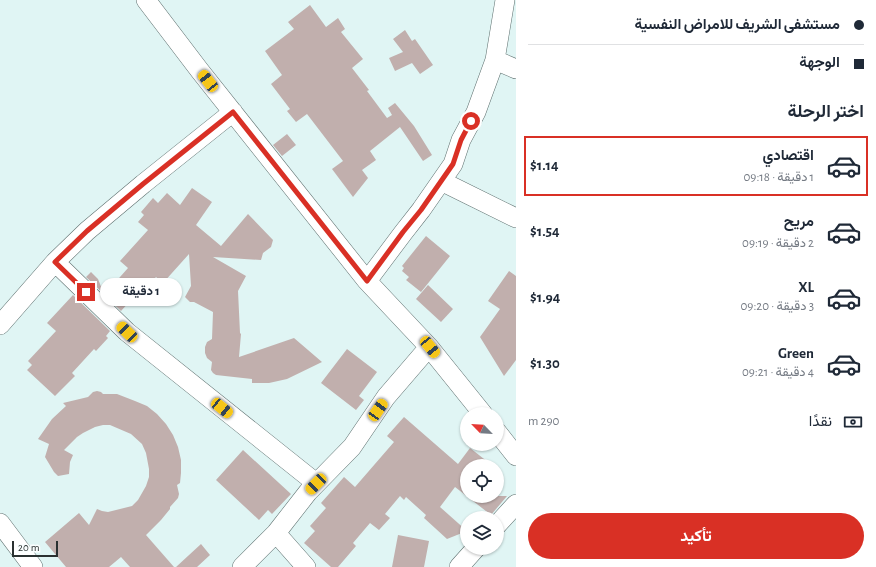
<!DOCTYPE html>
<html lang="ar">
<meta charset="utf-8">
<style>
body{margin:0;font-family:"Alegreya Sans",Vazirmatn,sans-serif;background:#f2f2f3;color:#1f2937;direction:rtl;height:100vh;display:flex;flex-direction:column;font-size:15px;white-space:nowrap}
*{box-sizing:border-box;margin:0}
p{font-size:13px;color:#747a83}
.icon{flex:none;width:22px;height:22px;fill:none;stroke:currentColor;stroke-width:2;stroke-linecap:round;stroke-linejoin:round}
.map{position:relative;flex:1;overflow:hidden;direction:ltr}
.side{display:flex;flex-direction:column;background:#fff;width:360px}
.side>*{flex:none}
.hud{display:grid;align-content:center;height:88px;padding:0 12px;background:#fff}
.needle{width:26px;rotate:295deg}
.fabs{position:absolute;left:460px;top:407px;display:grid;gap:8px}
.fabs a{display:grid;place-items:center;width:44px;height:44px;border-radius:50%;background:#fff;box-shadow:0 1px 3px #0004;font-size:20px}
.scale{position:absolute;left:12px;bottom:10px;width:46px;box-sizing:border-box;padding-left:4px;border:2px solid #2a3131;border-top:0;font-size:11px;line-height:14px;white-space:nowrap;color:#2a3131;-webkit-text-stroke:3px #fafefe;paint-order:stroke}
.end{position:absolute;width:18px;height:18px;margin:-9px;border:5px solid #d93025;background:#fff;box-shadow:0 0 0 2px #fff}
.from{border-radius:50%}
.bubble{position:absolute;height:28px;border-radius:14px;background:#fff;box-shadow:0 1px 3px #0004;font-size:13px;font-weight:700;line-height:28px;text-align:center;direction:rtl}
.car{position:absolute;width:12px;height:24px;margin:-12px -6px;border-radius:5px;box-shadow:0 0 3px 1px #0007;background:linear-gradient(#f5c518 24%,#345 0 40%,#f5c518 0 76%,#345 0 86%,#f5c518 0)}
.hud b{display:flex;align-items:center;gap:14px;height:38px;font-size:15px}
.hud b+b{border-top:1px solid #e0e1e3}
.hud i{width:10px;height:10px;background:#1f2937}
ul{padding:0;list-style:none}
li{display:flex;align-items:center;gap:12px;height:60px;margin:0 8px 6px;padding:0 4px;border:2px solid transparent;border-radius:0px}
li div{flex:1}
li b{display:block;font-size:15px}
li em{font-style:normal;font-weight:700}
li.active{border-color:#d93025}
li>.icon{width:36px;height:36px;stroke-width:1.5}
h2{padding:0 12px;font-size:18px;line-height:48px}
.pay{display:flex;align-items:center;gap:10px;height:44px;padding:0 12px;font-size:15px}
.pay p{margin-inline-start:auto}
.action{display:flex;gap:8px;margin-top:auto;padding:8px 12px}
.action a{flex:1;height:46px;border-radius:24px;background:#d93025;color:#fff;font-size:16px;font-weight:700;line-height:46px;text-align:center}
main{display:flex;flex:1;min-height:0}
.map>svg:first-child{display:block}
</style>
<main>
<section class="side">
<div class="hud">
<b><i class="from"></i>مستشفى الشريف للامراض النفسية</b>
<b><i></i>الوجهة</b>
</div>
<h2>اختر الرحلة</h2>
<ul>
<li class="active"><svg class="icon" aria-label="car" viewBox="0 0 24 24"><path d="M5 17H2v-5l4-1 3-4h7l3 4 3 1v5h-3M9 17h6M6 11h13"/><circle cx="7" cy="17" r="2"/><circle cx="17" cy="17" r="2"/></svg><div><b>اقتصادي</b><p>1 دقيقة · 09:18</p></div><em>$1.14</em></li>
<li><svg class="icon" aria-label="car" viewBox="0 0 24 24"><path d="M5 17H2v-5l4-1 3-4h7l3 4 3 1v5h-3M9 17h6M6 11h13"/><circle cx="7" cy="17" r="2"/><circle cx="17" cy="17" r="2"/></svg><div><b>مريح</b><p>2 دقيقة · 09:19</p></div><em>$1.54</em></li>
<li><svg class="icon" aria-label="car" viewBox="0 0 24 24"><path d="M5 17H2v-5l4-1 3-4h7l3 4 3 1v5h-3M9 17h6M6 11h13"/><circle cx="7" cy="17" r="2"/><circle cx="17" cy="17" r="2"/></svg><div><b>XL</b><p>3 دقيقة · 09:20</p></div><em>$1.94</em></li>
<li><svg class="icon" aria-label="car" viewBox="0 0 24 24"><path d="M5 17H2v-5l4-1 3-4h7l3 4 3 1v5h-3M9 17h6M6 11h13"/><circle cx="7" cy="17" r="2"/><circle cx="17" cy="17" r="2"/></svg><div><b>Green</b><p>4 دقيقة · 09:21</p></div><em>$1.30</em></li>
</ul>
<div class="pay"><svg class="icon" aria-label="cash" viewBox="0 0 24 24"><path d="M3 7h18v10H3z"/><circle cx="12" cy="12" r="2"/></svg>نقدًا<p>290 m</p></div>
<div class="action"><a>تأكيد</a></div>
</section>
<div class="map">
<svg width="516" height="567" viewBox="0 0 516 567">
<rect width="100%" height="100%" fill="#e0f5f4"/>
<path fill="#c1afad" d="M310,5L326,27L338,18L345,29L341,32L363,59L352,68L369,90L367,91L387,118L392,115L388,108L395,103L414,126L432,155L423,161L400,127L370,151L376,160L362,170L368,178L353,197L332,169L343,161L307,114L296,122L287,111L290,109L271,84L282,75L265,51L294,29L288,22Z
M405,30L412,41L415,39L433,65L420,74L412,63L395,71L389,58L403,52L393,39Z
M287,134L296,145L282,156L273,145Z
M192,188L212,202L196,225L221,246L248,214L273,240L271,247L263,253L261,260L213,257L246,276L238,291L240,333L241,334L239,357L294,338L322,362L287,379L269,383H252V379L216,375L213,373L211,370L212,362L207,358L205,353V347L207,342L212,339L213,312L194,302H190L185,297L191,286L189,254L163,283L156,277L143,291L141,289L121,311L104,295L128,268L120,261L148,230L138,222L144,215L141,212L153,198L158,203L167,193L180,205Z
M426,236L450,256L421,292L406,280L409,277L402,271L404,268L402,266Z
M509,271L516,276V360L504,376L480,337L500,309L488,301Z
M91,272L98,279L104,294L86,277Z
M428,285L453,309L441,322L416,299Z
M73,295L110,331L106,336L108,338L96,351L94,349L72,373L75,376L55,396L27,370L32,365L28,361L56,331L47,323Z
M347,349L377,372L359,396L364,400L356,410L321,383Z
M97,391L101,392L103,394H117L135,401L147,406L157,414L166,424L173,435L178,447L181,460V473L180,483L177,485L179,494L178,498L170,507V509L161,520L146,535L174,567H130L121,557L109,567H66L45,542L79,513L89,525L97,509L102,511L108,512L132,506L138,500L146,486L149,477V469L146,453L142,444L131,434L110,425H103L95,427L83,433L77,437L64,450L73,455L70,462L69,474L58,476L54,472L45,457L49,444L38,439L52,419L66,406L63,403L88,397L93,392Z
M404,417L458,464L470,448L493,466H467V496H507L491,515L455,487L440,507L467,531L447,539L424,518L426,515L406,497L404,500L400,496L385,514L390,518L379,530L370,523L353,543L356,546L338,567H331L304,543L315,531L310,526L326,508L321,503L344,477L355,487L394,442L387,436Z
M243,450L291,494L272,514L268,510L259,520L216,480Z
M398,535L429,541L424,567H392Z
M201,544L210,555L197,567H176Z"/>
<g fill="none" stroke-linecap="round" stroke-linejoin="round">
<defs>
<path id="minor" d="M146,0L200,71L367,281L429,347L483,414
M495,60L516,69
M441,181L516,218
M55,262L127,332L316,483
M367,281L403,233L421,210L453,164L461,140L476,112L495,60L505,0
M0,325L55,262L87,231L143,184L233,112
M497,432L516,456
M0,523L33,567
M497,525L516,504
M276,533L306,567
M242,567L276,533L308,492L352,447L386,397L429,347
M459,567L476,548"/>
</defs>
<use href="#minor" stroke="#5e706f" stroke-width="20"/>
<use href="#minor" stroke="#fff" stroke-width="19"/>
</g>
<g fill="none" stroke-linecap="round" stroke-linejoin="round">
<path stroke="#d93025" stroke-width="5" d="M86,292L55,262L87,231L143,184L233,112L367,281L403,232L421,210L453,164L461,140L471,121"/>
</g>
</svg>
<div class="fabs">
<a><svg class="needle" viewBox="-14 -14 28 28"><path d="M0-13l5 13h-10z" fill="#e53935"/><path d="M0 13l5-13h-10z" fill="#747a83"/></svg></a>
<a><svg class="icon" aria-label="locate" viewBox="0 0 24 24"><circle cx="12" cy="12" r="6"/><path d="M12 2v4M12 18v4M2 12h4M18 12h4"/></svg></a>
<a><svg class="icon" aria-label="layers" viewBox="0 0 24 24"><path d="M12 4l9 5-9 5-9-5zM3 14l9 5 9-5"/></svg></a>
</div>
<div class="scale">20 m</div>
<i class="end from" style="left:471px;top:121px"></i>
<i class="end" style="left:86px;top:292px"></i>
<div class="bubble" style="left:100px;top:278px;width:82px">1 دقيقة</div>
<i class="car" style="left:208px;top:81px;rotate:322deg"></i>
<i class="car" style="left:127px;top:332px;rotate:314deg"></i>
<i class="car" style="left:430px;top:347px;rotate:141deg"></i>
<i class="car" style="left:222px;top:408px;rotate:129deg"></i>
<i class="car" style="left:378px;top:410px;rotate:35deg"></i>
<i class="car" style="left:316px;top:484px;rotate:225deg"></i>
</div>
</main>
